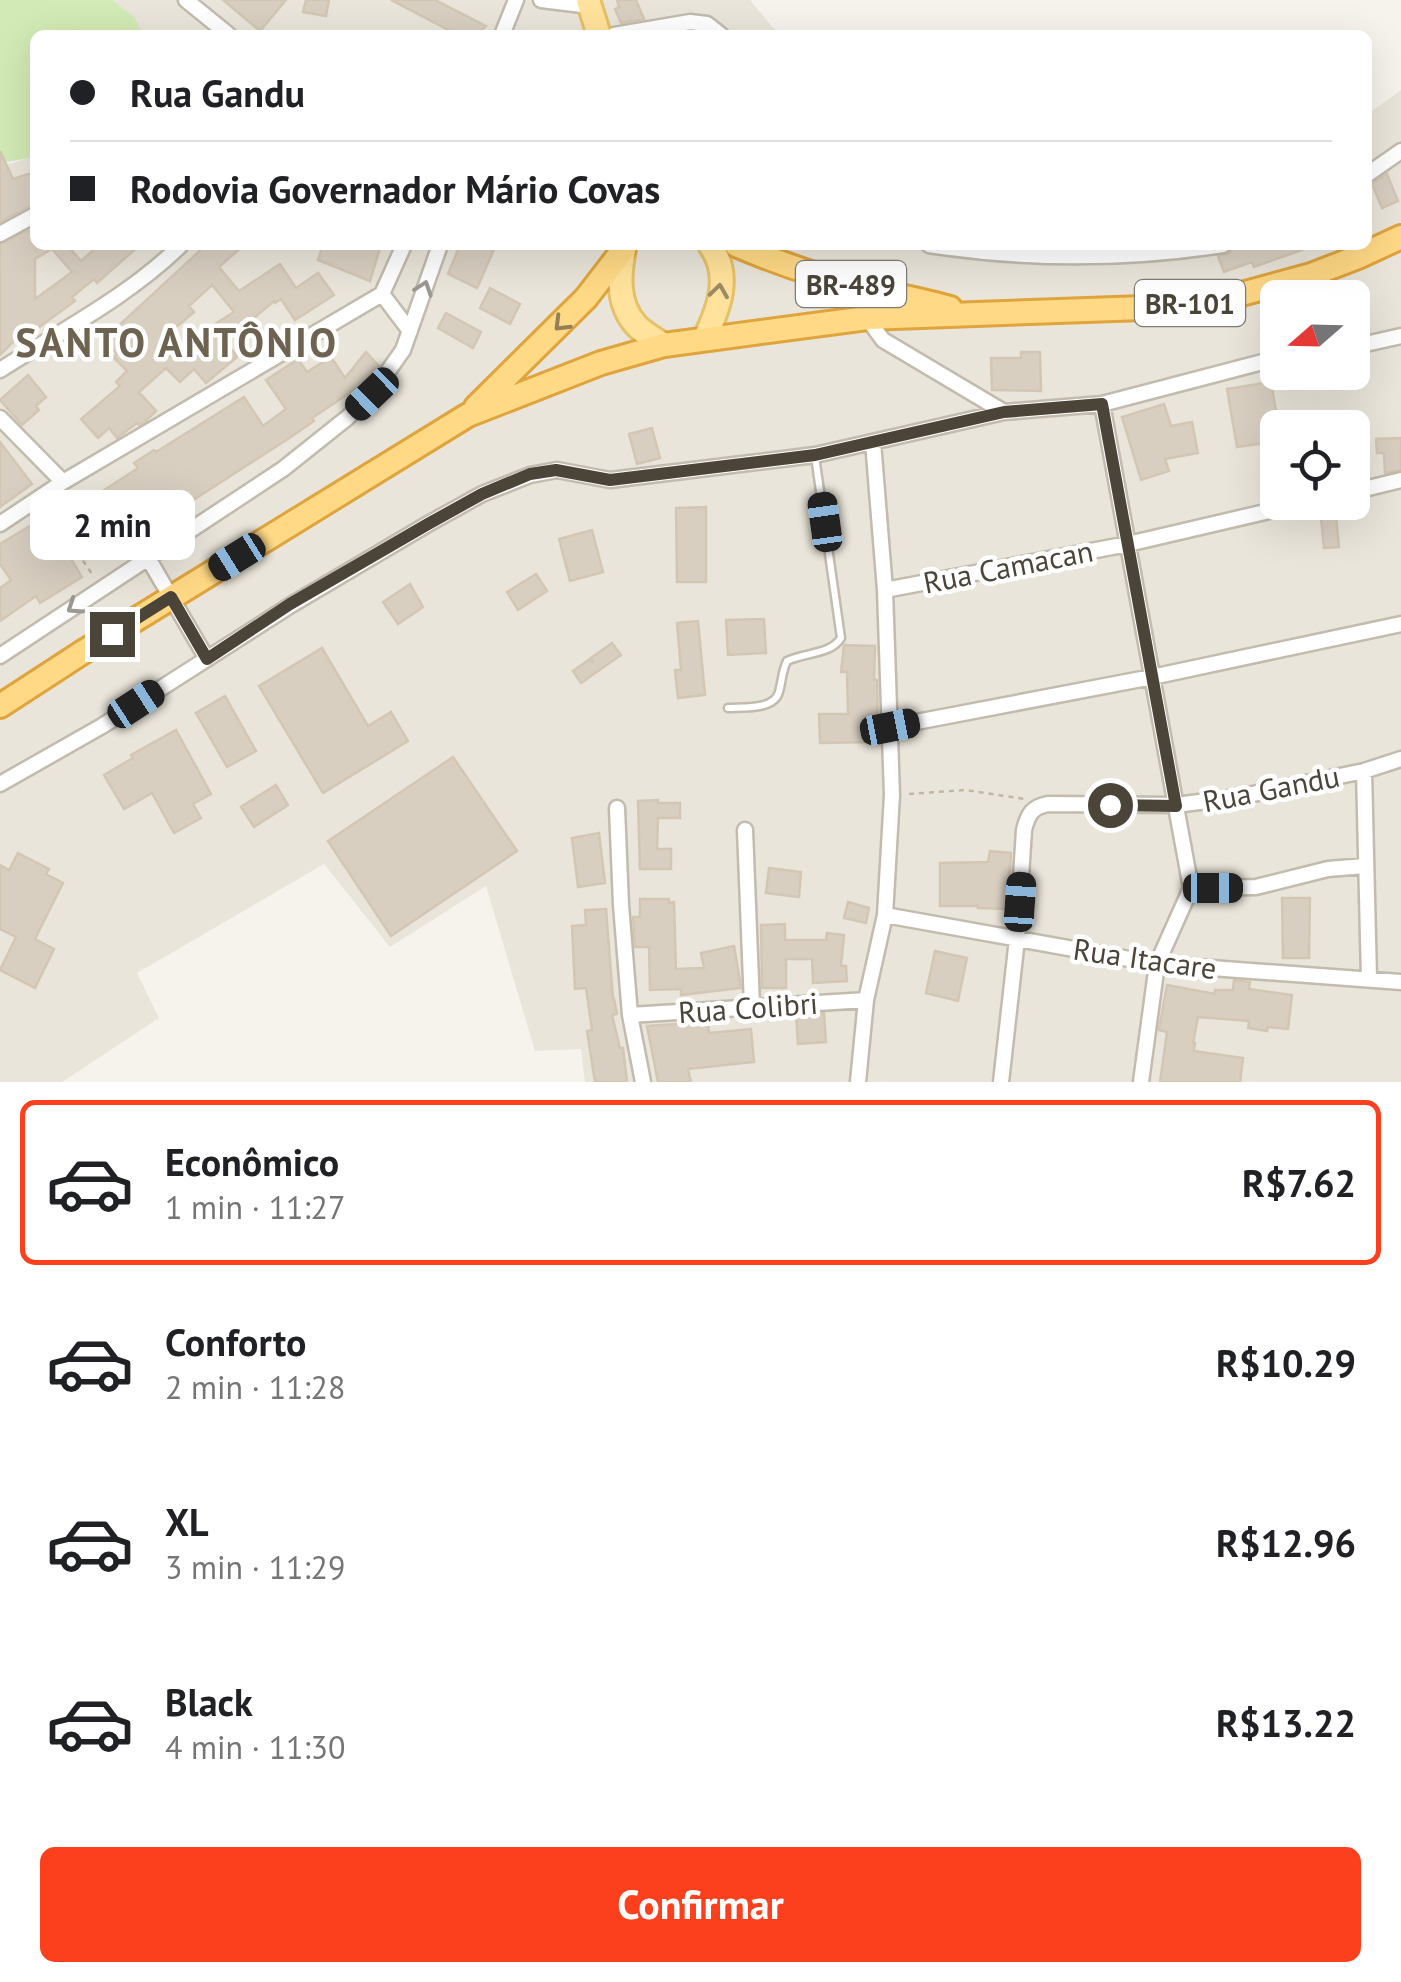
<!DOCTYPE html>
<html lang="pt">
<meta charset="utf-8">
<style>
body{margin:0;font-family:"PT Sans",sans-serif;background:#f6f6f6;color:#202124;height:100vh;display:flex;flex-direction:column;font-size:38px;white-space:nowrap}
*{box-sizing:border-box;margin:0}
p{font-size:32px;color:#757577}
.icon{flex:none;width:55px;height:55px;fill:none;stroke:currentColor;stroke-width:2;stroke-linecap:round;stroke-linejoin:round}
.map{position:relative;height:1082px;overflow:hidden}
.drawer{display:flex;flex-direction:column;background:#fff;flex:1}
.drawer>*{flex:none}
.hud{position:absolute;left:30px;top:30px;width:1342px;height:220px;border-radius:15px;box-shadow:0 10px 40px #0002;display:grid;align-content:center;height:220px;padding:0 40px;background:#fff}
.needle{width:65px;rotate:250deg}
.buttons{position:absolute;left:1260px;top:280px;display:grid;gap:20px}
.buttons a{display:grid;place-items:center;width:110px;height:110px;border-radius:15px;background:#fff;box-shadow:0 10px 40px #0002;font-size:50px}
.end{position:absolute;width:45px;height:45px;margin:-22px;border:12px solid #4b4439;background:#fff;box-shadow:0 0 0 5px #fff}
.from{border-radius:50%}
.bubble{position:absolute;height:70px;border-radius:15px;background:#fff;box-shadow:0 10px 40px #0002;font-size:32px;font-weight:700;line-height:70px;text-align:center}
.car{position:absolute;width:30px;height:60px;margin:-30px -15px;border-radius:12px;box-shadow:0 0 8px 2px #0007;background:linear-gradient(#222 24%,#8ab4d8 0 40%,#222 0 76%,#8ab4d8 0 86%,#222 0)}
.hud b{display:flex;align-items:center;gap:35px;height:95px;font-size:38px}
.hud b+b{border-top:2px solid #e0e0e0}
.hud i{width:25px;height:25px;background:#202124}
ul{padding:18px 0 0;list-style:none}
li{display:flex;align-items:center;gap:30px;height:165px;margin:0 20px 15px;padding:0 20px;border:5px solid transparent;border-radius:15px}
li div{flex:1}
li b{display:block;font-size:38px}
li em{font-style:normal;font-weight:700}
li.selected{border-color:#fc3f1d}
li>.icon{width:90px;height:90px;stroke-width:1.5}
.button{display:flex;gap:20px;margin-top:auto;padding:20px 40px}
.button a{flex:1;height:115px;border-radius:15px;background:#fc3f1d;color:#fff;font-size:40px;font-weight:700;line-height:115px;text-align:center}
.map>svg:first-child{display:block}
</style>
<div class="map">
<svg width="1401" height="1082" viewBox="0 0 1401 1082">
<rect width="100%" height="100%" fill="#f6f3ec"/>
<path fill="#eae5da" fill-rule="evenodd" d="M81,0H750L779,35H125Z
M1401,90V1082H585L581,1049L535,1051L486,886L390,947L324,864L137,973L159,1018L62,1082H0V167L35,156V245H1368V114ZM1278,298H1352V372H1278ZM1278,428H1352V502H1278Z"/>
<path fill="#d2eab5" d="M0,0H112L134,17L144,35H35V157L0,163Z"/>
<path fill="#d8cfc1" stroke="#d3c7b4" stroke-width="2.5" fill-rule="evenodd" d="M223,0H286L260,31Z
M306,0H329L326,16L303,12Z
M391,0H435L486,26L477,35H458Z
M617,0H636L644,19L621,23L615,9L619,7Z
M0,151L13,179L35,172V204L0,222Z
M1387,174L1398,201L1382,208L1372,184Z
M35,227V245H67L81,261L99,245H140L97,283L94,279L72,297L75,301L31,333L27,328L0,355V244ZM52,249L72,272L35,299V259Z
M206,245H244L219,267L239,291L280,264L296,288L318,273L334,295L295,320L281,299L275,303L274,301L229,339L231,342L228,344L237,357L206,383L194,369L180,382L166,368L139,392L156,411L145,422L139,425L137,423L117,438L109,428L98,438L81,419L120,386L116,382L127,371L113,357L117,354L101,337L111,327L114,330ZM212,285L234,312L207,329L209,334L181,358L163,338L194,312L189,306Z
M323,245H381L370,281L318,260Z
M460,245H496L477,288L448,274Z
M1234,245H1309L1310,247L1254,267L1252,262L1224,272L1218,256L1229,254Z
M490,288L520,304L510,324L480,308Z
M446,313L481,332L473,348L438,328Z
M1278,328V348L1263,351L1261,329Z
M366,352L379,366L369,380L312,418L314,421L291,437L181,508L182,510L162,524L160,521L112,552L81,505L138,468L134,463L154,450L156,452L244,397L263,426L286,409L266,380L298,359L307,372L331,357L345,378Z
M1021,352H1040L1041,391L992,390L991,358H1021Z
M28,375L46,397L36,406L39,410L22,425L0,400Z
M1271,382L1278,422V441L1237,447L1227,389Z
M1164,404L1171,426L1192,422L1198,453L1165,459L1169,471L1141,480L1122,417Z
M652,428L660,458L637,464L629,434Z
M1401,438V470L1385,473L1384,453H1377L1376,439Z
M0,442L32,484L0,507Z
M706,507V582H677L676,508Z
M1336,516L1339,547L1324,548L1321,518Z
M30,526L49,556L64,547L82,577L40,603L36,596L0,621V588L11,580L0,564V544Z
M592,530L603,572L570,581L559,539Z
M536,574L547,591L518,610L507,592Z
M410,584L423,607L398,624L383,602Z
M764,619L766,653L728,655L726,620Z
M698,621L705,695L678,698L675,670H681L677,623Z
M612,643L621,655L581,683L573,671L590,659L593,663L591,658Z
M844,645L875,646L874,680H877L878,742L820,743L819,714H848L847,672H841Z
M322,648L368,726L391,712L408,741L323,793L259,686Z
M225,696L256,751L227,767L196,713Z
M176,730L211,794L193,804L201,818L174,833L152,793L124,809L104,775L133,758L131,755Z
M453,757L517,851L391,936L328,841Z
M276,785L288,805L254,827L241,807Z
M658,800V803H680V818H658L657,849H671V869H640L638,801Z
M599,833L605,883L578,887L572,838Z
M990,851L1011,853L1007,909L978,908V906H940V863L988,862Z
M18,853L49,869L46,874L63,883L35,939L54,949L35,988L0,970L16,937L0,929V865L9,870Z
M769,868L801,872L799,897L766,893Z
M1282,898H1310L1309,958H1283Z
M640,899H669V903L674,902L676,969L704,968L701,953L734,946L741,988L681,995V989L650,990L649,947H635L633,917H640Z
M848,902L869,908L866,923L844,918Z
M606,909L613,999H614L617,1014L612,1015L620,1048H623L627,1082H595L587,1031L592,1030L586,988L575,989L572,926L586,925L585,910Z
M785,924V940H826L827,933L844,935L841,966H846L847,981L813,983L812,959H786V988H762L761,925Z
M935,951L967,958L958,1001L926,993Z
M1234,980L1250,982L1249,989L1292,995L1288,1029L1268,1027L1267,1031L1248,1028L1249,1021L1198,1017L1193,1043H1195L1194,1051L1243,1058L1240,1082H1160L1167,1032L1159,1030L1167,985L1215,994V990H1233Z
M824,1013L826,1042L798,1044L796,1015Z
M708,1022L709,1033L751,1029L754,1062L688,1069L691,1082H658L647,1026Z"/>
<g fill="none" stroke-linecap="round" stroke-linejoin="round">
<defs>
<path id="service" d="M728,708C744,707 774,710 779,692C782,681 782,671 787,661C805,652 830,655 841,638L815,456"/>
<path id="minor" d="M186,0L229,35
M541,0L590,6
M502,35L516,0
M614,35L690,22L707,24L721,35
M1368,174L1401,151
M0,234L35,215
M929,245C1026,260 1126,260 1223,245
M382,294L404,245
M382,294L410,331
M867,318L883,340L1004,412
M1352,347L1401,336
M0,370C61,331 129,296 181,245
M1102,404L1191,888L1157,964L1141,1082
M0,418L63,482
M1352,492L1401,480
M0,524L63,482L382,294
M148,558L207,659
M885,590L1128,544L1308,502
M0,656L283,469L347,418L372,394L403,350L440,245
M890,727L1152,677L1401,624
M1364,771L1369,979
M0,784L102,726L291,605L428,524L482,494L530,475L557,470L610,480L815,455L1004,412L1102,404L1278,358
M617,808L621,905L630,1015L643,1082
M745,830L752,1006
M1191,888L1256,887L1328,869L1365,866
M885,915L1157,964L1401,982
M630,1015L866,1000
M858,1082L866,1000L885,915L892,795L885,590L873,442
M1001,1082L1017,939L1024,830C1028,814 1032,807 1048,804L1176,805L1238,797L1364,771L1401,759"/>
<path id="primary" d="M588,0L599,35
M625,245C619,272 616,303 636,325C643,333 655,339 664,345
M705,338C719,308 732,275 710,245"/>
<path id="trunk" d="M736,245C776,262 816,276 857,286C888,294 919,299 950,308
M476,407L586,298L623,250
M0,706L83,652L468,415L601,363L664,345L867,318L1143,308L1227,298L1311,275L1358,257L1401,237"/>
</defs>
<use href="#service" stroke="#c2bbae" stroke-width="11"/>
<use href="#minor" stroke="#c2bbae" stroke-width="19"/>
<use href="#primary" stroke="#e6c16a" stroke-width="28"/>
<use href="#trunk" stroke="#e0a43c" stroke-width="28"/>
<path stroke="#c4b79f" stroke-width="2.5" stroke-dasharray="5 5" stroke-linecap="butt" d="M49,511L92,574
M909,794L965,790L1025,799"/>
<use href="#service" stroke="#fff" stroke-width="6"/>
<use href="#minor" stroke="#fff" stroke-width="14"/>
<use href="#primary" stroke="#ffe39c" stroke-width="22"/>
<use href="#trunk" stroke="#ffd985" stroke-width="22"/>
</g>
<defs><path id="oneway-chevron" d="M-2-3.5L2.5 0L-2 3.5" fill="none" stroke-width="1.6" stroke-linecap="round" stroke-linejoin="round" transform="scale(2.5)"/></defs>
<g stroke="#9c9892">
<use href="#oneway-chevron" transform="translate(424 288) rotate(-71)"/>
<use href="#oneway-chevron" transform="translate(74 607) rotate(146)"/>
</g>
<use stroke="#9c8c66" href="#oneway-chevron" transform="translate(719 291) rotate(-82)"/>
<use stroke="#938057" href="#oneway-chevron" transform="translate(561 324) rotate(135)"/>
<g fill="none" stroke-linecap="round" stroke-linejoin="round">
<path stroke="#4b4439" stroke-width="12" d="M112,634L171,597L207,659L290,604L428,524L482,494L530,474L556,470L610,480L815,455L1004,412L1102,404L1176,806L1110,805"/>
</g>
<g text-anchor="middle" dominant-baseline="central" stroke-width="9" stroke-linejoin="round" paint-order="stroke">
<g fill="#fff" stroke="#817c74" stroke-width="2.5">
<rect x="796" y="261" width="110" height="46" rx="8"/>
<rect x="1135" y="280" width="110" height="46" rx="8"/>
</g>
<g font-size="28" font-weight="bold" fill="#4b4439">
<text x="851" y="284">BR-489</text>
<text x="1190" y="303">BR-101</text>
</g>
<g font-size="30" fill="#4b4439" stroke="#fff">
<text transform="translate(1008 566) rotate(-11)">Rua Camacan</text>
<text transform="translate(1271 788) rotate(-11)">Rua Gandu</text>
<text transform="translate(1145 958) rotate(8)">Rua Itacare</text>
<text transform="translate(748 1007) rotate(-4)">Rua Colibri</text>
</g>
<g font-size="40" font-weight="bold" letter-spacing="2.5" fill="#6e6250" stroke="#fff">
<text x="177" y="342">SANTO ANTÔNIO</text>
</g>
</g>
</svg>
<div class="buttons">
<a><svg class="needle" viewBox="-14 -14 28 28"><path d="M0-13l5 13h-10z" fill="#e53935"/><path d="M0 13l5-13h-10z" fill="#757577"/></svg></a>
<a><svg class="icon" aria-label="locate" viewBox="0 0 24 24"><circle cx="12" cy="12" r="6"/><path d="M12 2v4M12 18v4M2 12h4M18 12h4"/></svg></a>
</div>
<i class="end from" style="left:1110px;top:805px"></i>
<i class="end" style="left:112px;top:634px"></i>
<div class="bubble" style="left:30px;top:490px;width:165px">2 min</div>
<i class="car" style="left:372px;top:394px;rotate:226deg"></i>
<i class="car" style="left:825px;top:522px;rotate:352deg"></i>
<i class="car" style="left:237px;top:557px;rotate:238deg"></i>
<i class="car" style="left:136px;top:704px;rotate:57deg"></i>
<i class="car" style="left:890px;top:727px;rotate:79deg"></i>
<i class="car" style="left:1213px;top:888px;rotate:90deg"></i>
<i class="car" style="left:1020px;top:902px;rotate:4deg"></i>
<div class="hud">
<b><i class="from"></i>Rua Gandu</b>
<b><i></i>Rodovia Governador Mário Covas</b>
</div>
</div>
<section class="drawer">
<ul>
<li class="selected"><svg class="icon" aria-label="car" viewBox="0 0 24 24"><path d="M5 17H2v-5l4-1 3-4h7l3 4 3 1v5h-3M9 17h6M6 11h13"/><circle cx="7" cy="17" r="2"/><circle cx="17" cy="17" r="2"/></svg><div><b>Econômico</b><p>1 min · 11:27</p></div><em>R$7.62</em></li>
<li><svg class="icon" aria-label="car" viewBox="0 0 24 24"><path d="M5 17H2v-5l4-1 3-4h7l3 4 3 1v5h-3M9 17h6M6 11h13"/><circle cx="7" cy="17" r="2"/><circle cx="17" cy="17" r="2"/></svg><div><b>Conforto</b><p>2 min · 11:28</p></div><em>R$10.29</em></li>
<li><svg class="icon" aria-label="car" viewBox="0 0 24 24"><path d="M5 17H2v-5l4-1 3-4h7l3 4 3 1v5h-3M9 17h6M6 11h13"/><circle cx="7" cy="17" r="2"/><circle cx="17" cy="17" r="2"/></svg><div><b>XL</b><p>3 min · 11:29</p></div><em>R$12.96</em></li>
<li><svg class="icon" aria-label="car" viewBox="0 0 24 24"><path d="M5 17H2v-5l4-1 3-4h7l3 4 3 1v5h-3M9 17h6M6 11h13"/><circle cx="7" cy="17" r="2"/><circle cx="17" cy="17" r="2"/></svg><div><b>Black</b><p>4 min · 11:30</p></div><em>R$13.22</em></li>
</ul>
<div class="button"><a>Confirmar</a></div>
</section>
